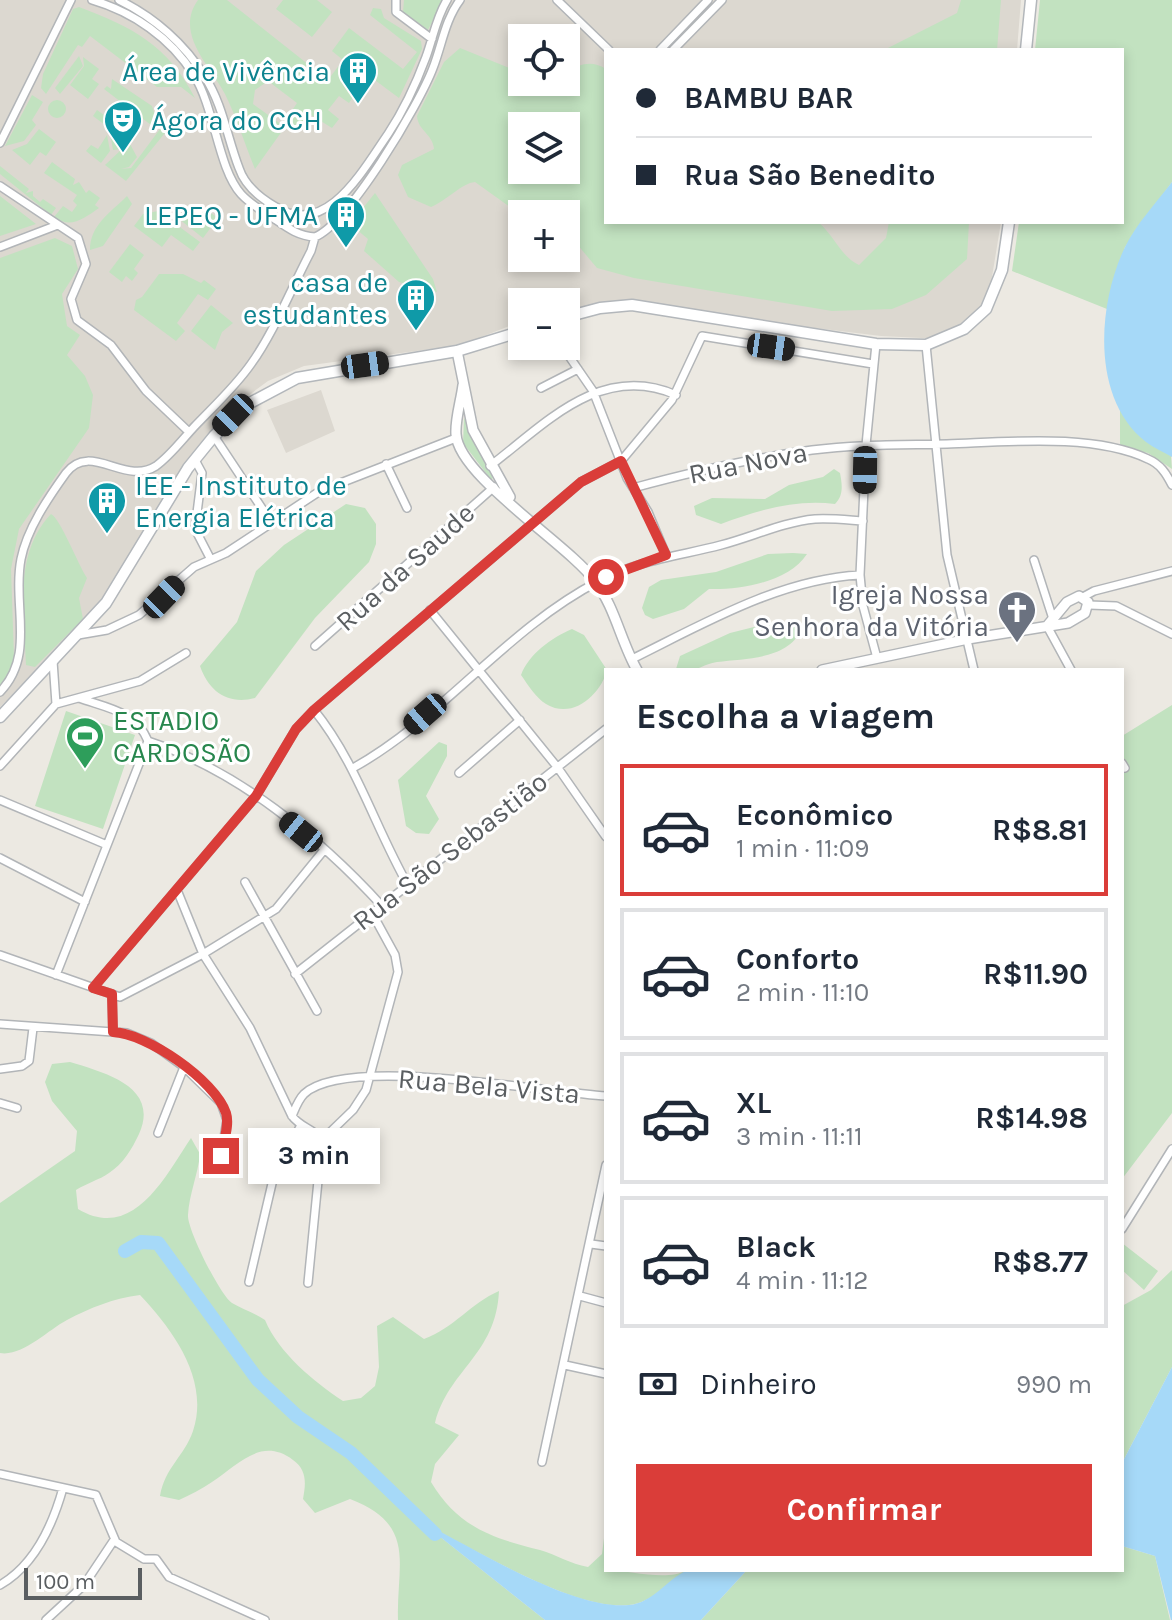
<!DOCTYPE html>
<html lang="pt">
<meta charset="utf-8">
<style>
body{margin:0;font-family:Karla,sans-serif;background:#f6f6f7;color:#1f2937;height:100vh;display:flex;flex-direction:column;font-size:30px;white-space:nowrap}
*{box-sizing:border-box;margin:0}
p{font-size:26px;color:#747a83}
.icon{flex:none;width:44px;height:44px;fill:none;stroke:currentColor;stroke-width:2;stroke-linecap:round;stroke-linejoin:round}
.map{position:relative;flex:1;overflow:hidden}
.side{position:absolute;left:604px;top:668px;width:520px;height:904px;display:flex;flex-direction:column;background:#fff;border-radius:0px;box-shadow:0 4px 12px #0003}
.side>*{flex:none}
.banner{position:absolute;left:604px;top:48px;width:520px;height:176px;border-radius:0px;box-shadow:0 4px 12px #0003;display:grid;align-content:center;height:176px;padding:0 32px;background:#fff}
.tools{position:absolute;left:508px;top:24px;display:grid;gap:16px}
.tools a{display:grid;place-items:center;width:72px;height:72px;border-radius:0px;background:#fff;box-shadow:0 4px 12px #0003;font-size:40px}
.scale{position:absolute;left:24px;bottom:20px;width:118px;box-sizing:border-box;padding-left:8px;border:4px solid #5a5e61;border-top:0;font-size:22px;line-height:28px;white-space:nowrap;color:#5a5e61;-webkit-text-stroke:6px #fff;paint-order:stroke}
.end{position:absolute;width:36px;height:36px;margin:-18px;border:10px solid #da3d39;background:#fff;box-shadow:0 0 0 4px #fff}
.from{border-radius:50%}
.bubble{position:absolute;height:56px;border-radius:0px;background:#fff;box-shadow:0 4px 12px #0003;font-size:26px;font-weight:700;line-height:56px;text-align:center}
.car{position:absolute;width:24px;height:48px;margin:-24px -12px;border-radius:10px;box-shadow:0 0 6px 2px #0007;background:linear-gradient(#222 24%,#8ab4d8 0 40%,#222 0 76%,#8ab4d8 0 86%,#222 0)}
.banner b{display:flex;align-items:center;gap:28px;height:76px;font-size:30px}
.banner b+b{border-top:2px solid #e0e1e3}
.banner i{width:20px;height:20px;background:#1f2937}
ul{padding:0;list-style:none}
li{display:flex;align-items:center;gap:24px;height:132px;margin:0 16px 12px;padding:0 16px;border:4px solid #e0e1e3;border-radius:0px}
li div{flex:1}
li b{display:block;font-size:30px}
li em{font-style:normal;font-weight:700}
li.active{border-color:#da3d39}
li>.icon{width:72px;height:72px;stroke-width:1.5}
h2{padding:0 32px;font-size:36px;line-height:96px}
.pay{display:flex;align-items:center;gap:20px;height:88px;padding:0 32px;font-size:30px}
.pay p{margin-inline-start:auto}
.action{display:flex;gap:16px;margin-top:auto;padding:16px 32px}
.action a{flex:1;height:92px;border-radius:0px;background:#da3d39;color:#fff;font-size:32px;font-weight:700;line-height:92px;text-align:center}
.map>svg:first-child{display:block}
</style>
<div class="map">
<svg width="1172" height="1620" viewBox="0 0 1172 1620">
<rect width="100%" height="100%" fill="#ece9e2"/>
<path fill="#dcd8d0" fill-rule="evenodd" d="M0,0H1021L1017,50H606V222H1001L991,283L980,314L942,339L881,336L644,307H566V302H522V321L461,345L304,366L268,381L241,401L190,462L101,604L0,707ZM522,38H566V82H522ZM522,126H566V170H522ZM522,214H566V258H522Z
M321,390L335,431L286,453L267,410Z"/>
<path fill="#c2e2c0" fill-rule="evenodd" d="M198,0H227L328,80L343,60L332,51L349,28L403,69L417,52L370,15L373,8L381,9L384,18L421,41L422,49L399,98L368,75L349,103L339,96L328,110L339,119L332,128L311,115L297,133L283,124L297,103L268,81L255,90L253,104L285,127L255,169C245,145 237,118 225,94C210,66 174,33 198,0Z
M283,0H317L332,12L312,37L276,9Z
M404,0H443L428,30L403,12Z
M961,0H1001L997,50H884L957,13Z
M1040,0H1172V182L1125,247L1107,309L1012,271L1019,222H1122V50H1035Z
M79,7C132,27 168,45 195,98L181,87H157L90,36L82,47L78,45L46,94L41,88L43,74L73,9Z
M460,48L522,73V82H566V72C581,64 591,60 606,69V222H818C834,235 841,257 859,265L886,238L889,222H969L967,259L926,295L892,309L832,311L634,278L597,268L566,231V214L521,215L475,182C462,183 446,201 431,207L408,197L398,175L402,165L434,149C433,134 418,131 417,116L444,62ZM522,126H566V170H522Z
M79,56L83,66L60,94L55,88Z
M83,57L99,69L92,79L99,84L88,99L70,85L84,66Z
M112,79L152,106L157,121L151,125L104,89L107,86L111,89Z
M32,95L43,102L32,120L36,125L24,141L5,146Z
M48 109a9 9 0 1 1 18 0a9 9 0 1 1-18 0Z
M97,110L115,123L112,127L126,138L129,134L134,139L130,144L137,157L129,167L121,169L131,168L163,125L173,123L126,181L105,165L122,149L113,150L109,128L93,116Z
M39,129L56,142L46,156L40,152L30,165L12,150L27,144Z
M107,135L110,151L101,163L86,151L91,145L98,149Z
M52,162L75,179L73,185L79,182L86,193L89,190L100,198L95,205L99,208C83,219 71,229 54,217L63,206L72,212L77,205L73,201L77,195L44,173Z
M0,166L29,189L26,193L33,191V196L40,202L43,199L56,208L51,215L0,174Z
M375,193L433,279L437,292L399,282L364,251L368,239L350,224Z
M0,196L36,224L0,236Z
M127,196L132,204L103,246L90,250C90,225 110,213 127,196Z
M158,211L200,242L193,251L171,235L162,247L134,226L143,214Z
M208,211L218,218L203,238L174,215Z
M55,238L72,246L78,269L62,294L67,326L80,335L67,355L85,376L93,395L89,428L19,529L11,569L14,657L12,673L0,688V258Z
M130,244L144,255L134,269L138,273L132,281L126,276L122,282L109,272Z
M159,274H183L201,283L204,280L216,289L208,300L198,294L177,323L185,331L176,341L134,310L136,300L142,297Z
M211,305L233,323L222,332L215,350L191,331Z
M1120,406L1135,430L1171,456L1172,469L1148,453L1120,446Z
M464,418L493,475L492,481L463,443Z
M834,469L840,473C842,484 844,495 835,504C796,499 758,510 721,524L696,515L694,506L712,498L765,499L789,485L823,477Z
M346,504L365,508L376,524V544L369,562L315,618L255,698C228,705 209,692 200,666L237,622L256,571L284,545Z
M51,514C60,518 78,564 87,578L79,598L83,619L35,667L26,665C24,613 13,554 51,514Z
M793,553L807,554C789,582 740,590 709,589L684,609L653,619L645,615L642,608L649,587L661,580L716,572L768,554Z
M774,622L797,624L802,629C787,660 747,658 717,662C700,665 698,673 676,669L680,656L730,633Z
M572,629L584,635L607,670C602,692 574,721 546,704C536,698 528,685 521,675C529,654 551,638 572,629Z
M1172,705V1113L1122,1179V736Z
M66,711L135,735L103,829L35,806Z
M439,742L447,745V756L426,796L439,819L429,834L416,833L406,826L398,780Z
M70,1062C106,1073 160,1087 139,1134C132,1149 123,1164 109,1173C99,1180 87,1183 76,1190L78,1209C133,1242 165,1177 191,1138L200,1154C198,1174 189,1195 188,1215C187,1229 220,1295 232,1303C242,1309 255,1313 265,1320C279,1353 313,1381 343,1401L361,1398L375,1386L379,1367L377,1326L393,1317L424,1339C454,1328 471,1303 499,1291C496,1355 449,1369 435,1423L459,1435L435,1464L431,1482C458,1527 492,1538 540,1550C557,1555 570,1564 588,1567L602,1554L606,1522V1570C631,1570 666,1582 687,1570C672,1583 650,1603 629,1605C574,1611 475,1549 424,1524L545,1620H398C396,1565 418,1525 350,1499L315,1513L303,1499C306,1483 307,1470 293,1460C261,1436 238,1465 212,1482C202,1489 190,1495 179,1500L160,1496C165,1467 184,1457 193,1431C210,1380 173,1330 140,1295C114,1298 90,1308 67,1320C48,1330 22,1357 0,1353V1203L75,1151L77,1131L52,1101L45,1082L52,1064Z
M1122,1243L1158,1271L1144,1290L1122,1270Z
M1172,1270V1367L1122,1463V1306L1151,1290Z
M1122,1546L1155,1556L1170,1620H701L747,1570H1122Z"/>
<path fill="#a6d9f8" d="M1172,182V457C1164,452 1154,448 1146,442C1090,398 1098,303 1125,247C1136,224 1157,202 1172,182Z
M1172,1367V1620H1171L1155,1556L1122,1546V1463Z
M420,1521C472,1547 571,1610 629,1605C653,1603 666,1580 686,1571C697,1566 733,1570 747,1570L701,1620H545Z"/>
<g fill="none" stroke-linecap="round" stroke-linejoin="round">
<path stroke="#a6d9f8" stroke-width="14" d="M125,1251L141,1242L158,1243L258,1380L298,1417L351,1453L435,1534"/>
<defs>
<path id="minor" d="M92,0C133,12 171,38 194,75C215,109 218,168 241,194C251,205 264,212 276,220C289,229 299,236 315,237C349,223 419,105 433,68C442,45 445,20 460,0
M119,0C154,17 185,44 205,77C223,105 227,137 239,168C245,186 260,198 276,207C326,239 363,170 388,134C404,110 416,84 426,57C433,38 436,18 447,0
M396,0V12L432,39
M557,0L609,50
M660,50L708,0
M673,50L722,0
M0,143L71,0
M0,186L78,238L86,264L71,299L77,320L111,345L146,391L189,432
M0,247L55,226
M876,344L866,445L860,575L863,606L877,658
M926,345L947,555L974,670
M562,346L593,391L627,478L648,512L666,555
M541,388L578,369
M214,436L271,522
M195,460L202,473L195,529L210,558
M386,464L407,508
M490,466C545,424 601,362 676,395
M633,488C692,472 752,458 812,450C857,444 902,445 947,444C1007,442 1093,433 1148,459C1160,464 1166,473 1172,485
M1034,560L1053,619
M1083,597L1094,591L1172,571
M1089,605L1116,606L1172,634
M430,610L558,768L606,837
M1047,626L1071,670
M78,635L107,630L139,615L194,567L226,553L320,491L456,438
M315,646L494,487
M632,659C703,624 780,579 860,575
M0,692C36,655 12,605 21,559C27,529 48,498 66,473C90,441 125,486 156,466C170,456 182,440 194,427C213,407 235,387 251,364C274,332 292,287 311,251L315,237
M79,698C107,708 136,711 148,741
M56,704L140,681L186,653
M314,710C357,763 375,828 409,887
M148,741C237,770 320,838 382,906
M1122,763L1125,768
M0,766L56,704L53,661
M353,768C443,718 506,629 599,581C639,560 679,556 721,545C752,537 783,522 815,519C831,518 848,520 863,521
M459,773L520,720
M0,800L107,845
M0,858L85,902
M245,882L317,1011
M177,890L203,954L250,1028L292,1116C301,1128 313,1128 322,1140L308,1283
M0,955L120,997L203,954L276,909L324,850
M295,974L606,729
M56,975L148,741
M93,988L256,796L296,729L314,710L581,482L621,461L672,400L702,336L873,364
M112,994L113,1032
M0,1024L127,1033L151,1043L184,1067L221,1103L227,1120L221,1156
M0,1069L22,1066L29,1061L33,1028
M0,1103L17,1108
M292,1116C295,1109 298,1100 304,1094C347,1054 544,1093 606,1096
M158,1133L184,1067
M322,1140L353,1110L366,1090L398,972L395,955L372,913
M1122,1229L1172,1149
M591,1244L606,1246
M249,1282L274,1175L300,1127
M580,1296L606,1303
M565,1365L606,1374
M542,1462L606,1165
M0,1474L96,1495L116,1542L144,1559H156L169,1577L265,1620
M0,1585C35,1565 53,1524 63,1488
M46,1620L84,1585L114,1540"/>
<path id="tertiary" d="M457,351L473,430L510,497
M463,385C461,401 455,419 456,434C458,476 569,545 595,581C615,607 621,642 637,670
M822,670L968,639L1068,623L1085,613L1088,602L1079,596L1067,602L1047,626"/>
<path id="secondary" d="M1026,50L1031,0
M566,317L600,308L632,305L876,344L926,345L964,329L986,309L1002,270L1009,222
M0,717L106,603L188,468L214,436L248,404L297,378L457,351L522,331"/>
</defs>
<use href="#minor" stroke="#b2b5b8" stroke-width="10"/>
<use href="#tertiary" stroke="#b2b5b8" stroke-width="12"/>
<use href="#secondary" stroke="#b3b7bb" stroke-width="13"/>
<use href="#minor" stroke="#fff" stroke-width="7"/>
<use href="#tertiary" stroke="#fff" stroke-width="9"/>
<use href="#secondary" stroke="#fff" stroke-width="10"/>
</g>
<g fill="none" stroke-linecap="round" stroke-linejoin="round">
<path stroke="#da3d39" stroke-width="10" d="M221,1156C223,1143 230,1125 226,1113C215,1080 146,1033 113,1032L112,994L93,988L256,796L296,729L314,710L581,482L621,461L666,555L606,577"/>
</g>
<defs>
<symbol id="building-pin" viewBox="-11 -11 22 30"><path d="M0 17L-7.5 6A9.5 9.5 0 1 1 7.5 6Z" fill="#0f9aa8" stroke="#fff"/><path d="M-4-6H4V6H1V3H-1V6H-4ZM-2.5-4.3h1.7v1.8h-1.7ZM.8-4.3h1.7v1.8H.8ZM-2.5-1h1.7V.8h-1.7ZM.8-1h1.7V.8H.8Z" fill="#fff"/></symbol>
<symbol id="theatre-pin" viewBox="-11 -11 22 30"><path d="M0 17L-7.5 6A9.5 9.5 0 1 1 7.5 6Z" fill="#0f9aa8" stroke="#fff"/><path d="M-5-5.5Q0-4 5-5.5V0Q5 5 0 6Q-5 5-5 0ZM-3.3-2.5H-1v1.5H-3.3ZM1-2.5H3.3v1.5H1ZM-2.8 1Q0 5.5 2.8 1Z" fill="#fff"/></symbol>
<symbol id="church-pin" viewBox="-11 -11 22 30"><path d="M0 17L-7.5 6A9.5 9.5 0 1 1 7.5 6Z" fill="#6b7280" stroke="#fff"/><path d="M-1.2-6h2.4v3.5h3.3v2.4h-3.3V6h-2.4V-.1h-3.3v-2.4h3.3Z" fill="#fff"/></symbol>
<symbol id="stadium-pin" viewBox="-11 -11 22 30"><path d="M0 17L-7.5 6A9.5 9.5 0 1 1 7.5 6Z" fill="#2e9e5b" stroke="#fff"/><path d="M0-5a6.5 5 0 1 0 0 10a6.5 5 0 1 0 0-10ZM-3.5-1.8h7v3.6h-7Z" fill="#fff"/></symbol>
</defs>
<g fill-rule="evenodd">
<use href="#building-pin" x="336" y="49" width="44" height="60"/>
<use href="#theatre-pin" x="101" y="98" width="44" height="60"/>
<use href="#building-pin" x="324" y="193" width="44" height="60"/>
<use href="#building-pin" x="394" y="276" width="44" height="60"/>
<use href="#building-pin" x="85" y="479" width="44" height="60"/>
<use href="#church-pin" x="995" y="588" width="44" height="60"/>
<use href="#stadium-pin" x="63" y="714" width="44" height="60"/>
</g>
<g text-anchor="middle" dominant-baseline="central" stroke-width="6" stroke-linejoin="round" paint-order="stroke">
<g font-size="28" fill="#0d838f" stroke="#fff" text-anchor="end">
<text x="330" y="71">Área de Vivência</text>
<text x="151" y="120" text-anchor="start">Ágora do CCH</text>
<text x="318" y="215">LEPEQ - UFMA</text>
<text x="388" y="282">casa de<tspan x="388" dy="32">estudantes</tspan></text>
<text x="135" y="485" text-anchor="start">IEE - Instituto de<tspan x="135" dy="32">Energia Elétrica</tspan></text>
</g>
<g font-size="28" fill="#5a5e61" stroke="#fff">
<text transform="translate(748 463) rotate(-11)">Rua Nova</text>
<text transform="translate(405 567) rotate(-42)">Rua da Saude</text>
<text transform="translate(450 851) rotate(-38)">Rua São Sebastião</text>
<text transform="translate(489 1086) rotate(5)">Rua Bela Vista</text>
</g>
<g font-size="28" fill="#5b616d" stroke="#fff" text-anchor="end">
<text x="989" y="594">Igreja Nossa<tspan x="989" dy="32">Senhora da Vitória</tspan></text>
</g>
<g font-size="28" fill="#27864d" stroke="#fff" text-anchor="start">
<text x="113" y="720">ESTADIO<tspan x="113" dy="32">CARDOSÃO</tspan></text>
</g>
</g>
</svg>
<div class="tools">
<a><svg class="icon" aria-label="locate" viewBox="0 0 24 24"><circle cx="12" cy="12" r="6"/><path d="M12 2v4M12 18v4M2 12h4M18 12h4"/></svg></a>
<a><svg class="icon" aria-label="layers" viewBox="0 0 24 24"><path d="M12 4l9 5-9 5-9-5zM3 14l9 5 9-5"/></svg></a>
<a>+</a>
<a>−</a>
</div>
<div class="scale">100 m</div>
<i class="end from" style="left:606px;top:577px"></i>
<i class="end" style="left:221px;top:1156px"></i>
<div class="bubble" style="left:248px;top:1128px;width:132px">3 min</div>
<i class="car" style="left:771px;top:347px;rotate:98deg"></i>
<i class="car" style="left:365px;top:365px;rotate:82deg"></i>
<i class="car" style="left:233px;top:415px;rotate:224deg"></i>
<i class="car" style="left:865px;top:470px;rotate:181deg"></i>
<i class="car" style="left:164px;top:597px;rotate:44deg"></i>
<i class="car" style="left:425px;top:714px;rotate:229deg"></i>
<i class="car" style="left:301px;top:832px;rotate:309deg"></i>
<div class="banner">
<b><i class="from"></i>BAMBU BAR</b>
<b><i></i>Rua São Benedito</b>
</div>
<section class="side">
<h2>Escolha a viagem</h2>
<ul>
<li class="active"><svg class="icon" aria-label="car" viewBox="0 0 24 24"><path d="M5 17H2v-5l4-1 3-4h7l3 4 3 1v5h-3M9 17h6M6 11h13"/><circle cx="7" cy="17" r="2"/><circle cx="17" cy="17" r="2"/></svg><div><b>Econômico</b><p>1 min · 11:09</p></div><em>R$8.81</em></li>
<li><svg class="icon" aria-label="car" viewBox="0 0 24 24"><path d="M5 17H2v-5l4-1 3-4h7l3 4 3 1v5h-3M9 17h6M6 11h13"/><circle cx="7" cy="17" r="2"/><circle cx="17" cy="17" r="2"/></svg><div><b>Conforto</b><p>2 min · 11:10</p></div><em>R$11.90</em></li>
<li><svg class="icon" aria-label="car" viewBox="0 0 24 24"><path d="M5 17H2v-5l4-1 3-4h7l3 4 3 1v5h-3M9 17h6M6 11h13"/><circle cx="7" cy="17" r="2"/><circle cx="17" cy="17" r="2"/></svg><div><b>XL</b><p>3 min · 11:11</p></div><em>R$14.98</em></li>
<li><svg class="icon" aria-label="car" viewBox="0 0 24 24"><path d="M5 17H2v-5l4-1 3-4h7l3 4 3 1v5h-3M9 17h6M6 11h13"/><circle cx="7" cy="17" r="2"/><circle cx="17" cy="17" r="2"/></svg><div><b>Black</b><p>4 min · 11:12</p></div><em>R$8.77</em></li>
</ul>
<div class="pay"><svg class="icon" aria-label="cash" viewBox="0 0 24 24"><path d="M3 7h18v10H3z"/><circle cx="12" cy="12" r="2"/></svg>Dinheiro<p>990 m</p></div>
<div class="action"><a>Confirmar</a></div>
</section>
</div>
